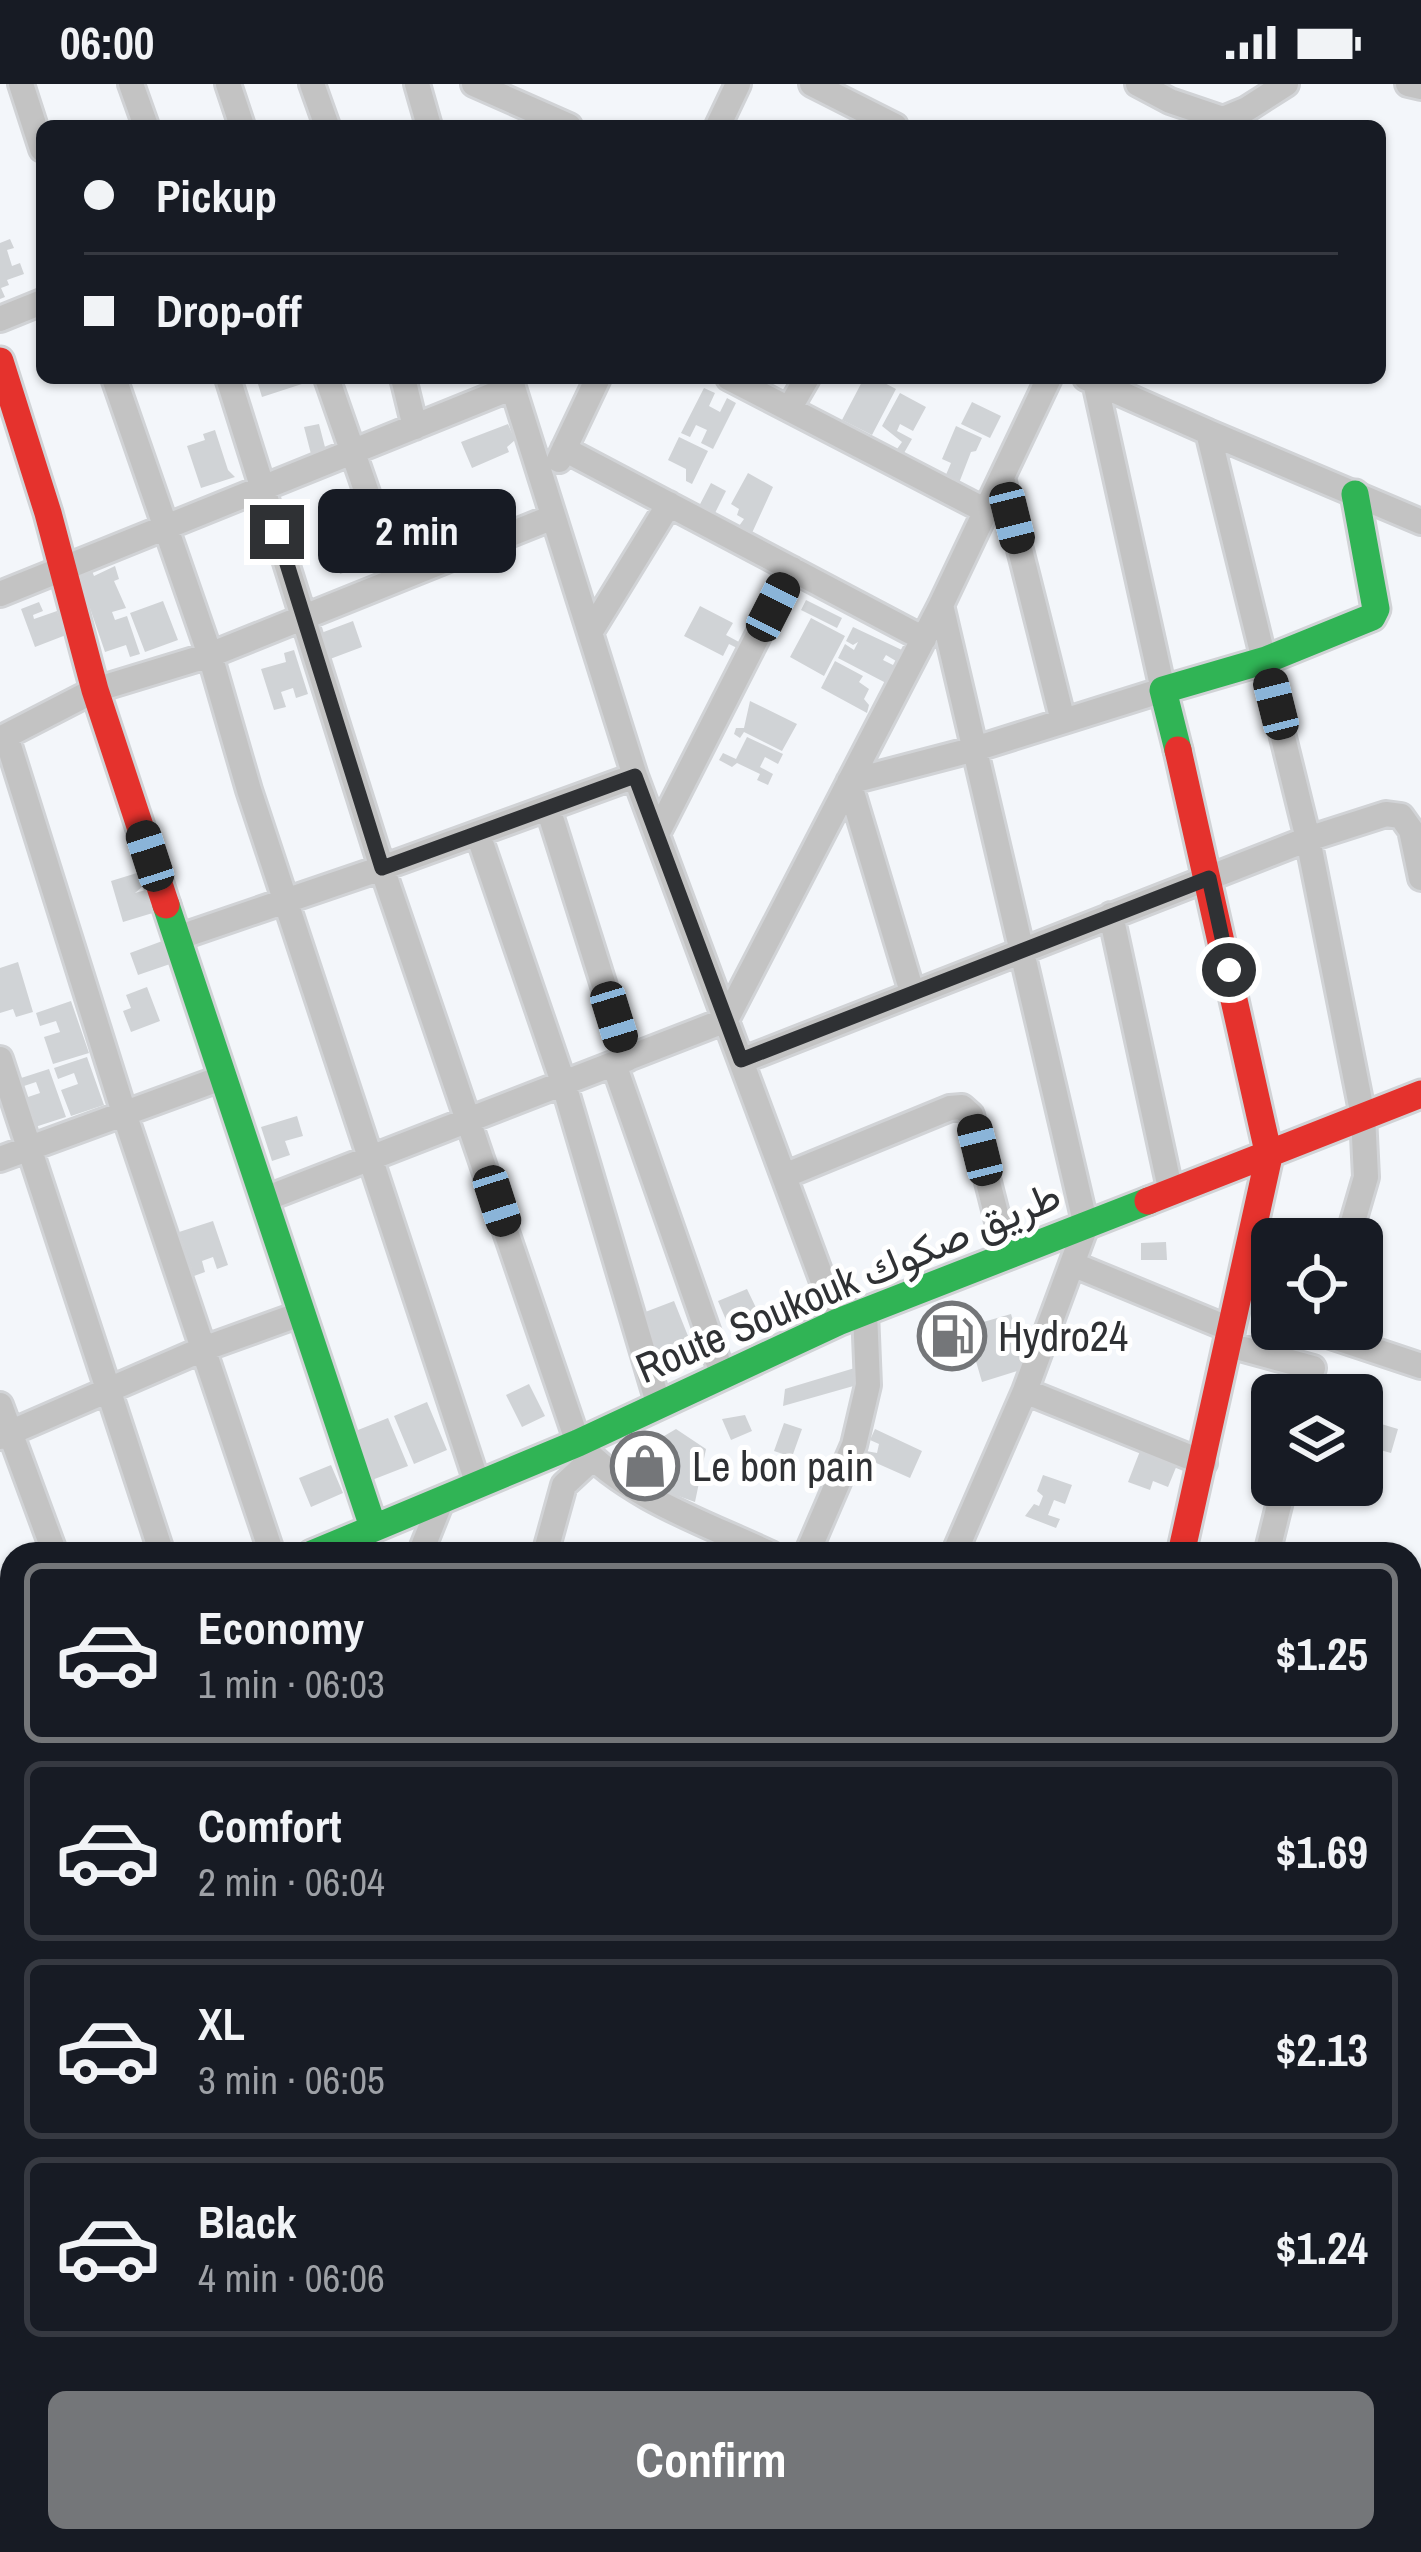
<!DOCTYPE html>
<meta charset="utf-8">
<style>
body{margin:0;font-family:"Archivo Narrow",Vazirmatn,sans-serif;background:#20242c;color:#f1f3f6;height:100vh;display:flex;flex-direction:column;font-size:45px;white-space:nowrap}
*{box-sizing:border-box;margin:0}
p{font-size:39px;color:#9ea1a6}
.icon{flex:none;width:66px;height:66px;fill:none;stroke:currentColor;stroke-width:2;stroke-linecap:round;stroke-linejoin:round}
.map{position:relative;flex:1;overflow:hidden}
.details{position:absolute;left:0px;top:1458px;width:1422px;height:1011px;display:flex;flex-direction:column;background:#171b24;border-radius:36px 36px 0 0;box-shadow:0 3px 9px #0004}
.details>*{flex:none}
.banner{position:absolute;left:36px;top:36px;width:1350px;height:264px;border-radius:18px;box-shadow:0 3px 9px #0004;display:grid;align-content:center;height:264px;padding:0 48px;background:#171b24}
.fabs{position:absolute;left:1251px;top:1134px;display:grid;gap:24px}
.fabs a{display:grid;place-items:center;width:132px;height:132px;border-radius:18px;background:#171b24;box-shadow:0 3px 9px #0004;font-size:60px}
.end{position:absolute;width:54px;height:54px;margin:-27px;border:15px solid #2f3134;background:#fff;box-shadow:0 0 0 6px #fff}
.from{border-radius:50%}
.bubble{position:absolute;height:84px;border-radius:18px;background:#171b24;box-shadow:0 3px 9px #0004;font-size:39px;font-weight:700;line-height:84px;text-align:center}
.car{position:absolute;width:36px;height:72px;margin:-36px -18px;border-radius:15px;box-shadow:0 0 9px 3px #0007;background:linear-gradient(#222 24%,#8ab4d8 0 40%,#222 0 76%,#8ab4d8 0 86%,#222 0)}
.banner b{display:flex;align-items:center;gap:42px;height:114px;font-size:45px}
.banner b+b{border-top:3px solid #363941}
.banner i{width:30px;height:30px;background:#f1f3f6}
ul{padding:21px 0 0;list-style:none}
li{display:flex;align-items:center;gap:36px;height:180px;margin:0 24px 18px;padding:0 24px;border:6px solid #363941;border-radius:18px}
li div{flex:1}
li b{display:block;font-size:45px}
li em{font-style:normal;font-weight:700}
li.selected{border-color:#747679}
li>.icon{width:108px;height:108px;stroke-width:1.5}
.action{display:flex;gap:24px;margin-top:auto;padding:24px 48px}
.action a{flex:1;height:138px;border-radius:18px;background:#747679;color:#fff;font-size:48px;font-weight:700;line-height:138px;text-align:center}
.status{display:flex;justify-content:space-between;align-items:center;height:84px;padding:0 60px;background:#171b24;direction:ltr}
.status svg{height:33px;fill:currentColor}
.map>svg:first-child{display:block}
</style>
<div class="status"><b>06:00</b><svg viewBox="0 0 49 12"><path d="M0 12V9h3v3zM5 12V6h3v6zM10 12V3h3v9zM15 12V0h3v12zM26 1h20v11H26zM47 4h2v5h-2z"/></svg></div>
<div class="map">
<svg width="1421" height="2468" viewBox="0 0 1421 2468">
<rect width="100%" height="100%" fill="#f3f6fa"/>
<path fill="#d0d3d6" d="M10,155L14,164L7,166L12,182L20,179L24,190L7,196L9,201L1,204L5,213L0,215V159Z
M276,294H304L305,299L262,313L258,300Z
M864,294H875L896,305L872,351L842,336Z
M704,304L715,309L709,322L720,328L727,314L736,319L713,365L701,359L707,346L696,341L690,353L681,349Z
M900,309L926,323L913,347L900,340L897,347L912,355L904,369L897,365L902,358L882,342Z
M972,318L1001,332L990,354L961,340Z
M319,340L326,367L311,370L304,343Z
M508,340L515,356L507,363L509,368L472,384L461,358Z
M956,342L982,354L976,367L971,368L959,399L945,393L951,379L942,375Z
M215,346L228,386L235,393L201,404L187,362L205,356L203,350Z
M679,353L708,367L692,400L686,397V385L668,376Z
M748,389L773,403L752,449L739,442L744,435L737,431L739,425L731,420Z
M711,399L726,407L713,433L697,426Z
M357,439L367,466L357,469L359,474L366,471L369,480L340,490L326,450Z
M115,482L119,495L114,497L126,524L112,528L115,536L127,532L140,570L130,573L126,561L105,568L79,492L92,487L94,492Z
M806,516L842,534L837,544L801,526Z
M163,517L178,556L145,568L130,529Z
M39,518L43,527L33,531L34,535L57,527L66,551L35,563L21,525Z
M700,522L733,539L726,551L739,558L737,564L729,560L723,572L684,552Z
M811,534L845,552L824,592L790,573Z
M353,537L362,563L330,575L321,549Z
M853,543L902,566L896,577L886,571L883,576L895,582L886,599L838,574L845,560L854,566L858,558L853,561L846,557Z
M294,566L308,610L296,614L293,604L281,608L286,623L274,626L261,585L286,578L284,569Z
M835,577L863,592L859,598L869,605L864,615L869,621L867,629L821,604Z
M750,617L797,640L782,667L744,648L740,654L734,650L736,644H744Z
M747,653L783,670L778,680L765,673L760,683L773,690L768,701L757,696L760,690L737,679L732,683L719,676L723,669L736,675Z
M137,789L142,803L135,809L149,805L156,828L123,838L111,797Z
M165,856L173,879L138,891L130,869Z
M18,878L33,928L16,933L13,925L0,929V884Z
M147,903L160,937L131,948L123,927L131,924L126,911Z
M71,917L89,969L53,980L44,953L60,948L56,937L40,942L36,929Z
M87,973L104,1021L71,1032L61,1006L78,1000L74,989L58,995L54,984Z
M49,985L66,1033L35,1043L25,1014L40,1009L36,998L21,1003L18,995Z
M297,1032L303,1052L285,1057L290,1071L272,1077L261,1043Z
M213,1137L228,1181L217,1185L213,1173L202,1177L205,1188L194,1192L179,1148Z
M1166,1158L1167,1176H1141V1159Z
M747,1205L759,1230L729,1243L718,1217Z
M674,1217L694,1267L659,1280L640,1230Z
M1011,1230L1027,1284L982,1298L966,1243Z
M858,1283L857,1301L783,1322L785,1305Z
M529,1300L545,1332L522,1343L506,1311Z
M427,1318L447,1366L414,1380L394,1332Z
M745,1331L752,1347L731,1356L722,1335Z
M388,1334L408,1382L372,1396L353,1348Z
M1368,1336L1398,1345L1391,1369L1362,1361Z
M784,1339L802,1345L792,1373L774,1367Z
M676,1345L706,1365L695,1418L631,1395L637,1368Z
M875,1345L922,1367L910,1394L865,1374L866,1367L877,1369L879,1360L870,1356Z
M1140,1367L1177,1381L1168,1403L1153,1397L1150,1406L1128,1398Z
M331,1381L343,1409L311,1423L299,1394Z
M1043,1391L1072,1401L1065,1420L1054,1416L1048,1431L1060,1435L1056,1444L1025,1432L1034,1420L1039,1422L1043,1412L1037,1407Z
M0,1801L12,1806V1834L0,1864Z
M1,2071L12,2074V2198L0,2194Z
M1410,2408L1421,2414V2457L1410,2451Z
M1130,2457H1153L1169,2464L1167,2468H1125Z
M1253,2457H1305L1311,2459L1307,2468H1248Z"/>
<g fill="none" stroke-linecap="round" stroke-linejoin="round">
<defs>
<path id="lane" d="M1410,2227L1421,2202"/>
<path id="street" d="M21,0L42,65
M131,0L146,42
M228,0L242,42
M312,0L327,42
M417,0L429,42
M474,0L569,42
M812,0L895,42
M1138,0L1170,17L1223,35L1247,25L1286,0
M1408,0L1421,3
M718,42L738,0
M0,235L42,218
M114,294L210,571L249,706L478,1401
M327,294L397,495
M403,294L415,343
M510,294L635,692L838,1238
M729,294L986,427
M1086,294L1208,348L1308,755L1363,1032L1366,1093L1348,1155
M789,325L807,294
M1208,348L1421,438
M564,365L924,555
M559,376L598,294
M1002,394L1063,637
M0,510L513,303
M941,521L1086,1142L1025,1307L954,1470
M591,547L669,420
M6,652L125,1032L272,1470
M0,655L95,606L210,571L553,433
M635,692L382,784L578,1359C628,1414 705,1439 771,1470
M548,724L627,975
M478,750L564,1001L659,1322
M657,750L792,485
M1111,831L1171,1109
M177,854L382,784L228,294
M912,908L849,698L975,665L1163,606L1095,298
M0,975L162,1470
M741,977L1308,755L1386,730L1401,732L1411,746L1421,794
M614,980L723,1292
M0,1075L224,993
M784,1092L950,1024L962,1023L971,1031L1007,1173
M265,1115L726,936L941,521L1049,294
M1072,1180L1232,1246
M1322,1249L1421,1282
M1229,1261L1313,1284
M1025,1307L1204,1379
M0,1321L55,1470
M0,1353L203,1265L303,1229
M420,1470L442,1415
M545,1470L564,1401L592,1375
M807,1470L854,1361L868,1301L865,1228
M1267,1470L1284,1401
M1410,1737L1421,1702
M0,1753L12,1756
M0,2002L12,1966
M0,2026L12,2030
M1410,2147L1421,2151
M0,2304L12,2308
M1326,2457L1351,2468
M46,2468L49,2457
M204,2468L207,2457
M639,2468L642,2457
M791,2468L794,2457
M920,2468L924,2457
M1099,2468L1104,2457"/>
<path id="fast" d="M1178,666L1163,606L1266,576L1372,533L1376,525L1355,410
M166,821L373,1443
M312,1470L578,1359L838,1238L1148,1117"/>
<path id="jam" d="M0,277L48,429L95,606L166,821
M1178,666L1269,1072L1181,1470
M1148,1117L1421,1010
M0,1599L12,1594"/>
</defs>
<use href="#lane" stroke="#d1d3d6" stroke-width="18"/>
<use href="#street" stroke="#d1d3d6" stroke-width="30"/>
<use href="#fast" stroke="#d1d3d6" stroke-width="33"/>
<use href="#jam" stroke="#d1d3d6" stroke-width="33"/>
<use href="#lane" stroke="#c3c3c3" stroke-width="12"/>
<use href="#street" stroke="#c3c3c3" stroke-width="24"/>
<use href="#fast" stroke="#30b455" stroke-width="27"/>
<use href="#jam" stroke="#e5322d" stroke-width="27"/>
</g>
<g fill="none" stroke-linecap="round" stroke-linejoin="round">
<path stroke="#2f3134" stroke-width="15" d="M277,448L382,784L635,692L741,976L1209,794L1229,886"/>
</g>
<defs>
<symbol id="fuel-ring" viewBox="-11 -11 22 22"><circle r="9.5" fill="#fff" stroke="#747679" stroke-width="1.5"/><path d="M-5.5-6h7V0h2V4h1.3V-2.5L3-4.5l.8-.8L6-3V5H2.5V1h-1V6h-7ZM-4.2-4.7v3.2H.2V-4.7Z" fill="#747679"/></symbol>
<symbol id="shop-ring" viewBox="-11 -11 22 22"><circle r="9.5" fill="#fff" stroke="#747679" stroke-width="1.5"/><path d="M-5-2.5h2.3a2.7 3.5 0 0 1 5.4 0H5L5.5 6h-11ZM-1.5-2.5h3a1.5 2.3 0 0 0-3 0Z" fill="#747679"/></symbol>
</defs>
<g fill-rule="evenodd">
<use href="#fuel-ring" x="914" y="1214" width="76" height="76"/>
<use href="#shop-ring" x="607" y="1344" width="76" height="76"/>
</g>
<g text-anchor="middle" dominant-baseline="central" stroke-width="10" stroke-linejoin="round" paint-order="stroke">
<g font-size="42" fill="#2f3134" stroke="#fff">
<text transform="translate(848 1197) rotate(-23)">Route Soukouk طريق صكوك</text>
</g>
<g font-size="42" fill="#2f3134" stroke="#fff" text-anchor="start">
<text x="998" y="1252">Hydro24</text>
<text x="692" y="1382">Le bon pain</text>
</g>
</g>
</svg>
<div class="fabs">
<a><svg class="icon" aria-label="locate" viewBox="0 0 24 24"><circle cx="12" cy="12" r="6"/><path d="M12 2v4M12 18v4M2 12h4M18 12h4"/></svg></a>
<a><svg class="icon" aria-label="layers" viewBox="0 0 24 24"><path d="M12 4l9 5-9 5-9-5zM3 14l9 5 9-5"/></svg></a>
</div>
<i class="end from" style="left:1229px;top:886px"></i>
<i class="end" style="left:277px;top:448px"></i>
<div class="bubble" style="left:318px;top:405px;width:198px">2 min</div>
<i class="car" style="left:1012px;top:434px;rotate:166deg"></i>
<i class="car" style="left:773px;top:523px;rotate:27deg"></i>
<i class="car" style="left:1276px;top:620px;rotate:346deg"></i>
<i class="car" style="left:150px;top:772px;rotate:342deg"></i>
<i class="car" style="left:614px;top:933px;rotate:163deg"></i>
<i class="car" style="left:980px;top:1066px;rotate:346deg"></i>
<i class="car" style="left:497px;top:1117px;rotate:162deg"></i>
<div class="banner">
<b><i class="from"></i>Pickup</b>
<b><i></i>Drop-off</b>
</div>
<section class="details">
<ul>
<li class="selected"><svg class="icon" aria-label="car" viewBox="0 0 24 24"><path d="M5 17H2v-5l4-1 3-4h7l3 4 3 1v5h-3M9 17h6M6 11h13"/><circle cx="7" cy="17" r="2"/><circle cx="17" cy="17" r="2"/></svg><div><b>Economy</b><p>1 min · 06:03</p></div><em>$1.25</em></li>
<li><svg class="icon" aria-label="car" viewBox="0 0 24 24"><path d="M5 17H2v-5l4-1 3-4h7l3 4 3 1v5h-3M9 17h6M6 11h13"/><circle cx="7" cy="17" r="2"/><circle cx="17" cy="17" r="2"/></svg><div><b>Comfort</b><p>2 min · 06:04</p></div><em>$1.69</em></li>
<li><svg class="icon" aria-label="car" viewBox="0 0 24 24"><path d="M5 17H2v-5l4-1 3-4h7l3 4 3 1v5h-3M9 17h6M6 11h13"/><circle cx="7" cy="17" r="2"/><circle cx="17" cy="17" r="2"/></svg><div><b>XL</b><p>3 min · 06:05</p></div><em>$2.13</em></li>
<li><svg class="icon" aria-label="car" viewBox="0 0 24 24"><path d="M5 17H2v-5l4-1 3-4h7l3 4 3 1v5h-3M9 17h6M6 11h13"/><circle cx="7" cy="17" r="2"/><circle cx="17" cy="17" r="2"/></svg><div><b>Black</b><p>4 min · 06:06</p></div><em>$1.24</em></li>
</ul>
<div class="action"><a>Confirm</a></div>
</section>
</div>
